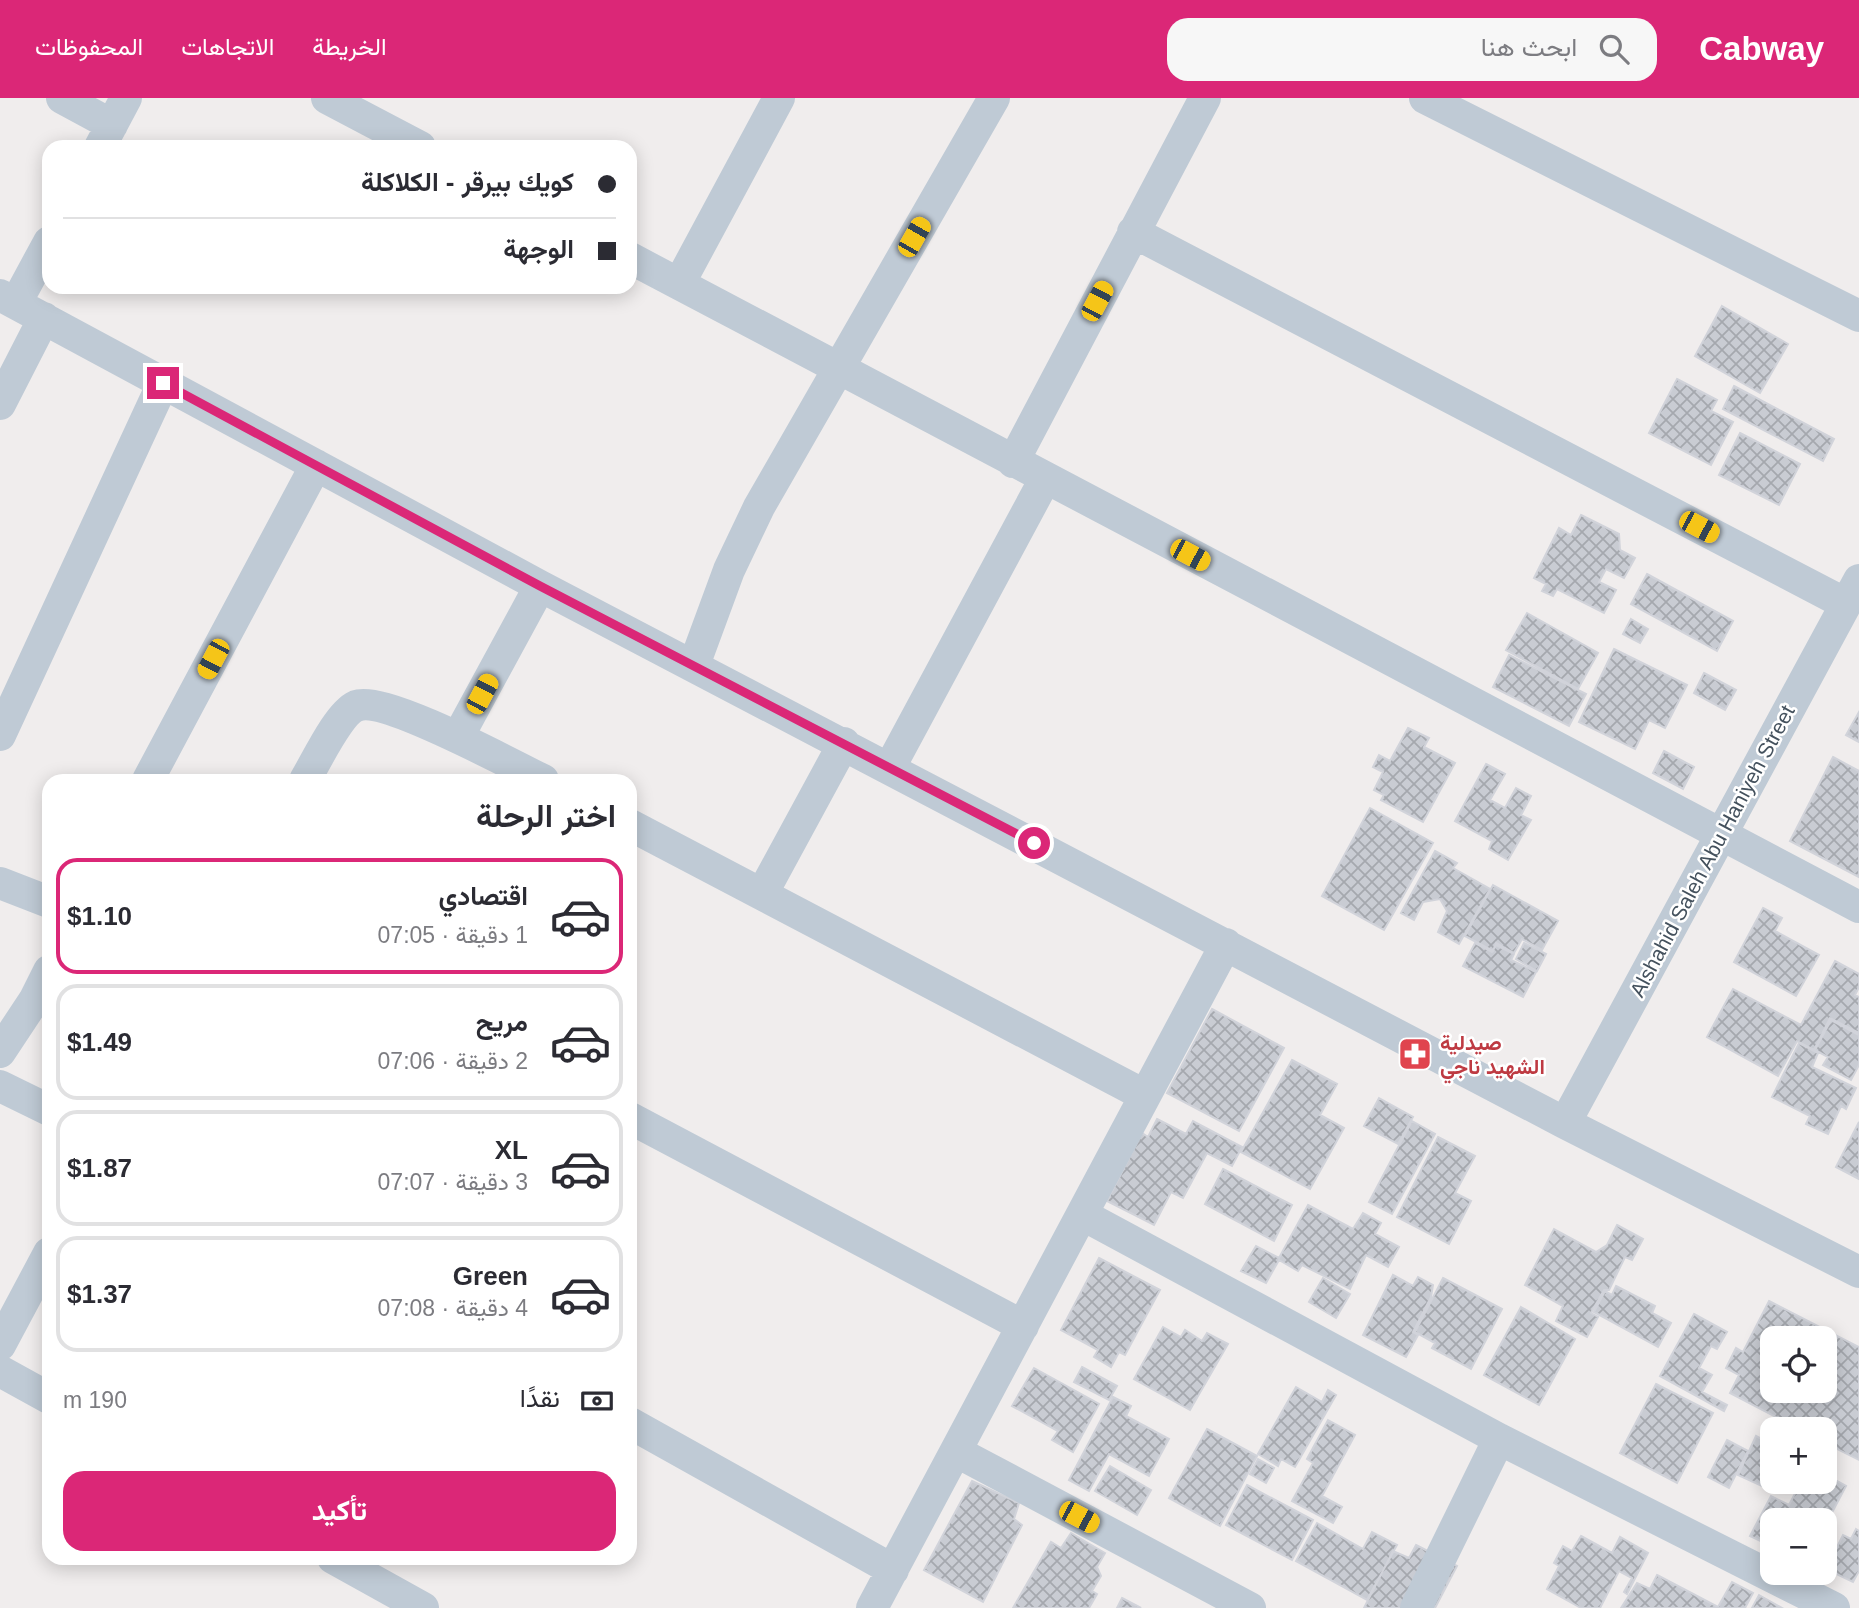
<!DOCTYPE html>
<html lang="ar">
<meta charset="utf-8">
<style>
body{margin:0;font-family:Arial,Vazirmatn,sans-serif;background:#f7f7f7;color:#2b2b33;direction:rtl;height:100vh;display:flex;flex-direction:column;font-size:26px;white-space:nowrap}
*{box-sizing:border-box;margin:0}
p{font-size:23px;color:#7c7c81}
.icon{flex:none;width:38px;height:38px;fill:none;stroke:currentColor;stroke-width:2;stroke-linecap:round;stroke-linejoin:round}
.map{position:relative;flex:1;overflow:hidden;direction:ltr}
.details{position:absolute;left:42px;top:676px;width:595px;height:791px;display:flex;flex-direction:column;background:#fff;border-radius:21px;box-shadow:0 4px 18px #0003;direction:rtl}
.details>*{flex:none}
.guide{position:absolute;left:42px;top:42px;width:595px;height:154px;border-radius:21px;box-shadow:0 4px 18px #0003;direction:rtl;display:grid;align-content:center;height:154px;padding:0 21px;background:#fff}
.fabs{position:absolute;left:1760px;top:1228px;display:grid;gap:14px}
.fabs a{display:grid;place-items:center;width:77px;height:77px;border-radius:14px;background:#fff;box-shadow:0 4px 18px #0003;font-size:35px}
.end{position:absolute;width:32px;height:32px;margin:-16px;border:9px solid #db2777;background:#fff;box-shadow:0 0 0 4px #fff}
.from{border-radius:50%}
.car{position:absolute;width:21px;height:42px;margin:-21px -10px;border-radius:9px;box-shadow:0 0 5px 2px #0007;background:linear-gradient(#f5c518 24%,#345 0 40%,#f5c518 0 76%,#345 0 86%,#f5c518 0)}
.guide b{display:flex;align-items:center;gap:24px;height:66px;font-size:26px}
.guide b+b{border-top:2px solid #e1e1e2}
.guide i{width:18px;height:18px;background:#2b2b33}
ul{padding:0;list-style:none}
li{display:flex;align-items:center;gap:21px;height:116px;margin:0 14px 10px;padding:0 7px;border:4px solid #e1e1e2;border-radius:21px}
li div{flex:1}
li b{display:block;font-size:26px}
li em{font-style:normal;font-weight:700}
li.on{border-color:#db2777}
li>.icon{width:63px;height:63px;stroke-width:1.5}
h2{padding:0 21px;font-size:32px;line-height:84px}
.pay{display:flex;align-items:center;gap:18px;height:77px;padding:0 21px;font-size:26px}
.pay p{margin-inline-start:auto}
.action{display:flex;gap:14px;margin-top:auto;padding:14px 21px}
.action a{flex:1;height:80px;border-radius:21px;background:#db2777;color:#fff;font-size:28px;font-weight:700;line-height:80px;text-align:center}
header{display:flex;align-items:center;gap:42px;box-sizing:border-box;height:98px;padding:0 35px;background:#db2777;color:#fff}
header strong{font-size:33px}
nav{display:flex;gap:38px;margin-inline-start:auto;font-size:24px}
.search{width:490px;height:63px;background:#f7f7f7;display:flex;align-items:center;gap:18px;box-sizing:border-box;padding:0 24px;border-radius:21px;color:#7c7c81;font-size:26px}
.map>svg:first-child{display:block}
</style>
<header>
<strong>Cabway</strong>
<div class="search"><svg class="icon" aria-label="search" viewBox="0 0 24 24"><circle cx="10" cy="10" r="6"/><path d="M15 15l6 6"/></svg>ابحث هنا</div>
<nav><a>الخريطة</a><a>الاتجاهات</a><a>المحفوظات</a></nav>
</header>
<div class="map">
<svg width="1859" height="1510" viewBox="0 0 1859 1510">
<defs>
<pattern id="building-cross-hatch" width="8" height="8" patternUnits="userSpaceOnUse" patternTransform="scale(1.75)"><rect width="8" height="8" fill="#c9ccd3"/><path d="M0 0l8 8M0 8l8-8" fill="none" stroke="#a5a8ae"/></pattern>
</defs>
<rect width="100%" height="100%" fill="#f0eded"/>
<path fill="url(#building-cross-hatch)" stroke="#d1d3da" stroke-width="2" fill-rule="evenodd" d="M1722,208L1788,246L1760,295L1695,258Z
M1677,281L1717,302L1711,313L1733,324L1711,367L1649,335Z
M1734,288L1834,341L1823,363L1723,311Z
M1740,335L1800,366L1779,407L1719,377Z
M1581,417L1619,436L1620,452L1635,460L1624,480L1606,471L1599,484L1616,492L1604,515L1557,491L1553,498L1542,493L1546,486L1534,480L1559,430L1571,437Z
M1647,476L1733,523L1717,553L1631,506Z
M1527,515L1598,555L1578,591L1506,552Z
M1631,521L1648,531L1640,545L1623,536Z
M1614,551L1687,587L1665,630L1649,622L1635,651L1579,624Z
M1509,557L1586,596L1569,628L1493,589Z
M1704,575L1736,592L1725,612L1694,595Z
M1859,614V644L1846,637Z
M1408,630L1429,640L1424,649L1455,665L1423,724L1381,702L1384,697L1374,692L1383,674L1373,669L1379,657L1390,663Z
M1664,653L1694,669L1683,691L1653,675Z
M1833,659L1859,673V779L1790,743Z
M1486,666L1505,676L1490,702L1505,710L1516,690L1531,698L1521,717L1531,722L1508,762L1489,751L1492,743L1455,723Z
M1370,710L1433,745L1384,832L1322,798Z
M1435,753L1457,765L1453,770L1490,791L1459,846L1438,834L1447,813L1440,801L1423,804L1414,822L1401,815Z
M1493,787L1558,823L1542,852L1522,841L1514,855L1496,845L1493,853L1465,838Z
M1763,810L1782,820L1775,833L1819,857L1796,898L1734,864Z
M1475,845L1492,854L1496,847L1514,856L1511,862L1536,874L1523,899L1463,868Z
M1524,845L1546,856L1537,873L1516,861Z
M1835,863L1859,876V889L1855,897L1859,899V935L1830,920L1814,952L1797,943L1778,978L1707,939L1733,891L1801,927Z
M1212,911L1284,950L1239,1033L1167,995Z
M1831,922L1859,937V967L1851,982L1823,967L1828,959L1815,952Z
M1799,945L1818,955L1812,969L1856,990L1846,1011L1841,1008L1828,1036L1806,1026L1810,1018L1772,999Z
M1292,962L1337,986L1320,1017L1344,1030L1310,1091L1241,1054Z
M1379,1000L1413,1019L1398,1046L1364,1028Z
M1157,1021L1186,1036L1193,1023L1242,1049L1232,1068L1207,1055L1183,1100L1171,1094L1154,1127L1107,1103L1142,1035L1148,1039Z
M1412,1023L1435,1036L1392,1116L1369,1104Z
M1859,1024V1081L1836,1069Z
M1438,1039L1475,1058L1455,1095L1471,1103L1449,1146L1397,1119Z
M1223,1071L1292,1107L1274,1143L1205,1106Z
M1308,1107L1353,1131L1363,1115L1381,1125L1375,1136L1399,1149L1388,1169L1366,1157L1350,1191L1302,1167L1298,1173L1279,1162L1266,1185L1241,1173L1256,1148L1279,1160Z
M1617,1127L1643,1141L1632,1162L1625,1159L1609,1192H1604L1591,1215L1598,1219L1587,1239L1556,1223L1563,1208L1525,1187L1554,1131L1596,1154L1607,1147Z
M1099,1160L1160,1192L1125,1257L1119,1254L1111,1269L1094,1259L1098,1252L1061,1232Z
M1393,1177L1413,1188L1418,1179L1433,1187L1431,1199L1413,1234L1418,1237L1406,1259L1363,1237Z
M1323,1180L1350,1196L1336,1220L1309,1204Z
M1443,1180L1502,1211L1471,1271L1432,1250L1435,1245L1415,1234Z
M1616,1188L1655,1208L1652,1215L1671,1225L1658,1249L1594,1214L1605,1193L1612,1197Z
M1769,1203L1859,1249V1362L1825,1345V1332H1801L1730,1295L1739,1277L1726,1270L1736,1250L1743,1254ZM1773,1241H1825V1293H1773Z
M1521,1209L1575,1241L1539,1307L1484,1277Z
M1694,1216L1727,1234L1717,1251L1711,1248L1699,1270L1712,1277L1702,1294L1727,1307L1724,1313L1660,1278Z
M1163,1229L1181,1239L1185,1232L1202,1243L1207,1235L1228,1246L1190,1312L1134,1281Z
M1082,1269L1117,1288L1109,1302L1074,1284Z
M1034,1270L1099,1306L1073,1354L1052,1342L1058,1333L1012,1308Z
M1656,1286L1713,1315L1677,1385L1620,1355Z
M1296,1289L1322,1304L1328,1292L1336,1297L1295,1369L1281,1361L1278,1368L1258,1356Z
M1113,1299L1131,1308L1126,1318L1169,1341L1149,1378L1109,1356L1089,1393L1069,1382Z
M1328,1322L1355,1337L1322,1398L1342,1409L1333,1425L1292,1403L1313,1365L1307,1361Z
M1207,1331L1257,1358L1220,1428L1169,1400Z
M1756,1338L1773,1347V1369L1764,1389L1738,1377Z
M1727,1342L1748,1353L1729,1390L1708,1379Z
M1258,1361L1274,1370L1266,1385L1250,1376Z
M1110,1368L1151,1392L1137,1417L1095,1393Z
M1830,1379L1846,1388L1825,1428V1423H1773V1449L1750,1438L1771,1398L1789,1407L1801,1384H1809L1823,1392Z
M972,1383L1019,1405L1014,1421L1022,1427L983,1504L924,1472Z
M1247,1387L1313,1422L1292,1462L1226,1427Z
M1317,1425L1363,1451L1372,1434L1397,1447L1367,1502L1296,1463Z
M1856,1431L1859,1433V1473L1853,1484L1826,1471L1843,1437L1851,1441Z
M1071,1435L1105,1455L1097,1469L1101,1478L1092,1493L1097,1496L1089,1510H1013L1051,1444L1061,1450Z
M1581,1438L1612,1455L1620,1439L1648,1455L1627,1496L1624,1494L1632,1480L1619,1473L1600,1510H1581L1547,1491L1559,1468L1554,1465L1563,1448L1572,1453Z
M1416,1447L1457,1468L1435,1510H1364L1393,1453L1409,1460Z
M1657,1477L1718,1509L1732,1484L1753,1495L1745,1510H1621L1637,1485L1650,1491Z
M1759,1497L1782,1510H1752Z
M1122,1500L1141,1510H1117Z"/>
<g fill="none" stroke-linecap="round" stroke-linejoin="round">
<path stroke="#bfcad5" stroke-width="32" d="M62,0L112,27
M327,0L420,49
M1425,0L1859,218
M100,49L126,0
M1133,134L1846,506
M630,160L1859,809
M679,186L779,0
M0,197L540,488L1565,1025L1859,1174
M16,205L49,144
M0,306L44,220
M1013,364L1205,0
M694,567L729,472L759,409L994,0
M0,637L163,285
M458,639L540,488
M890,669L1045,381
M148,682L316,367
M305,682C316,664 338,616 356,608C384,597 512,667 543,682
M630,727L1144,997
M0,785L49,804
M762,796L844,645
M0,954L35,901L49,873
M0,988L49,1012
M630,1020L1023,1228
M1565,1025L1859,482
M1083,1117L1499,1341L1834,1510
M0,1247L49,1155
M0,1273L49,1300
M630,1325L893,1472
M957,1354L1250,1510
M333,1460L423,1510
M872,1510L1226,846
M1416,1510L1499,1341"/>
</g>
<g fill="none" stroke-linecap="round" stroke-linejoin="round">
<path stroke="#db2777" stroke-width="9" d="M163,285L540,488L1034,745"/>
</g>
<defs>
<symbol id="pharmacy-square" viewBox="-11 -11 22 22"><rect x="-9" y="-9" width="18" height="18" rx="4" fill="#e0444e" stroke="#fff"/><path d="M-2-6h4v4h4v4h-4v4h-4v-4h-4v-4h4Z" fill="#fff"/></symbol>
</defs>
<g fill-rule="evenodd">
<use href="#pharmacy-square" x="1396" y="937" width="38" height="38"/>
</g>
<g text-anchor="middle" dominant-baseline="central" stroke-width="5" stroke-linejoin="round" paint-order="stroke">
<g font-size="21" fill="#44515d" stroke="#fff">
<text transform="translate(1712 753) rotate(-62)">Alshahid Saleh Abu Haniyeh Street</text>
</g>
<g font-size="21" font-weight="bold" fill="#be3a42" stroke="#fff" text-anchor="start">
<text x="1440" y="944">صيدلية<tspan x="1440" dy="24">الشهيد ناجي</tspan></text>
</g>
</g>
</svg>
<div class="fabs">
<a><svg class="icon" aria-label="locate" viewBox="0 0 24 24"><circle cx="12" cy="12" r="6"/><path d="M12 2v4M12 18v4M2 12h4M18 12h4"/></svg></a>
<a>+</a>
<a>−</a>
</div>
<i class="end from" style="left:1034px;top:745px"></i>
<i class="end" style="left:163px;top:285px"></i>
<i class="car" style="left:914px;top:139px;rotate:30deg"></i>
<i class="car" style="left:1097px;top:203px;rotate:28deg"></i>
<i class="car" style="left:1699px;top:429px;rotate:118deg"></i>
<i class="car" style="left:1190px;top:457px;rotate:118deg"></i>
<i class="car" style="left:213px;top:561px;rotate:208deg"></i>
<i class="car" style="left:482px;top:596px;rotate:28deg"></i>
<i class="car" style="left:1079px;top:1419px;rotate:118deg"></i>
<div class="guide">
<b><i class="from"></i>كويك بيرقر - الكلاكلة</b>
<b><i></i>الوجهة</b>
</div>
<section class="details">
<h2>اختر الرحلة</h2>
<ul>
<li class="on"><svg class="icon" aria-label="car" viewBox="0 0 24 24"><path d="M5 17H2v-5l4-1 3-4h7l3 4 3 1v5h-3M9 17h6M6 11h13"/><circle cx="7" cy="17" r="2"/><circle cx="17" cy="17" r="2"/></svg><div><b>اقتصادي</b><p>1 دقيقة · 07:05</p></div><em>$1.10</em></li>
<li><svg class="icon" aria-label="car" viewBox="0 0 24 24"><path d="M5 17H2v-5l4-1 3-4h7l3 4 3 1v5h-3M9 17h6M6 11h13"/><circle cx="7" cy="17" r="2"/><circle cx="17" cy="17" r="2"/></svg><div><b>مريح</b><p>2 دقيقة · 07:06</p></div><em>$1.49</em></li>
<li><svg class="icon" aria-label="car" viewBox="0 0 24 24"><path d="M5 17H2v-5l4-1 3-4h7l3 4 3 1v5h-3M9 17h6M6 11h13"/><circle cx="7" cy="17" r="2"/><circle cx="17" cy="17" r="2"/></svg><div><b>XL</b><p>3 دقيقة · 07:07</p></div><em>$1.87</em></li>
<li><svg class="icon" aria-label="car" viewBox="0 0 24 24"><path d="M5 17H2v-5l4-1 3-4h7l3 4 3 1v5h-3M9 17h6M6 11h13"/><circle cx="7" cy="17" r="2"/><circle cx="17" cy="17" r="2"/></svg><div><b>Green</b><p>4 دقيقة · 07:08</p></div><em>$1.37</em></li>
</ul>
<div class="pay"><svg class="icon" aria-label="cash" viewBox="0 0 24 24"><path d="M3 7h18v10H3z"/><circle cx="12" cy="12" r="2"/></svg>نقدًا<p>190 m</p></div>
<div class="action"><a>تأكيد</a></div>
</section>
</div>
